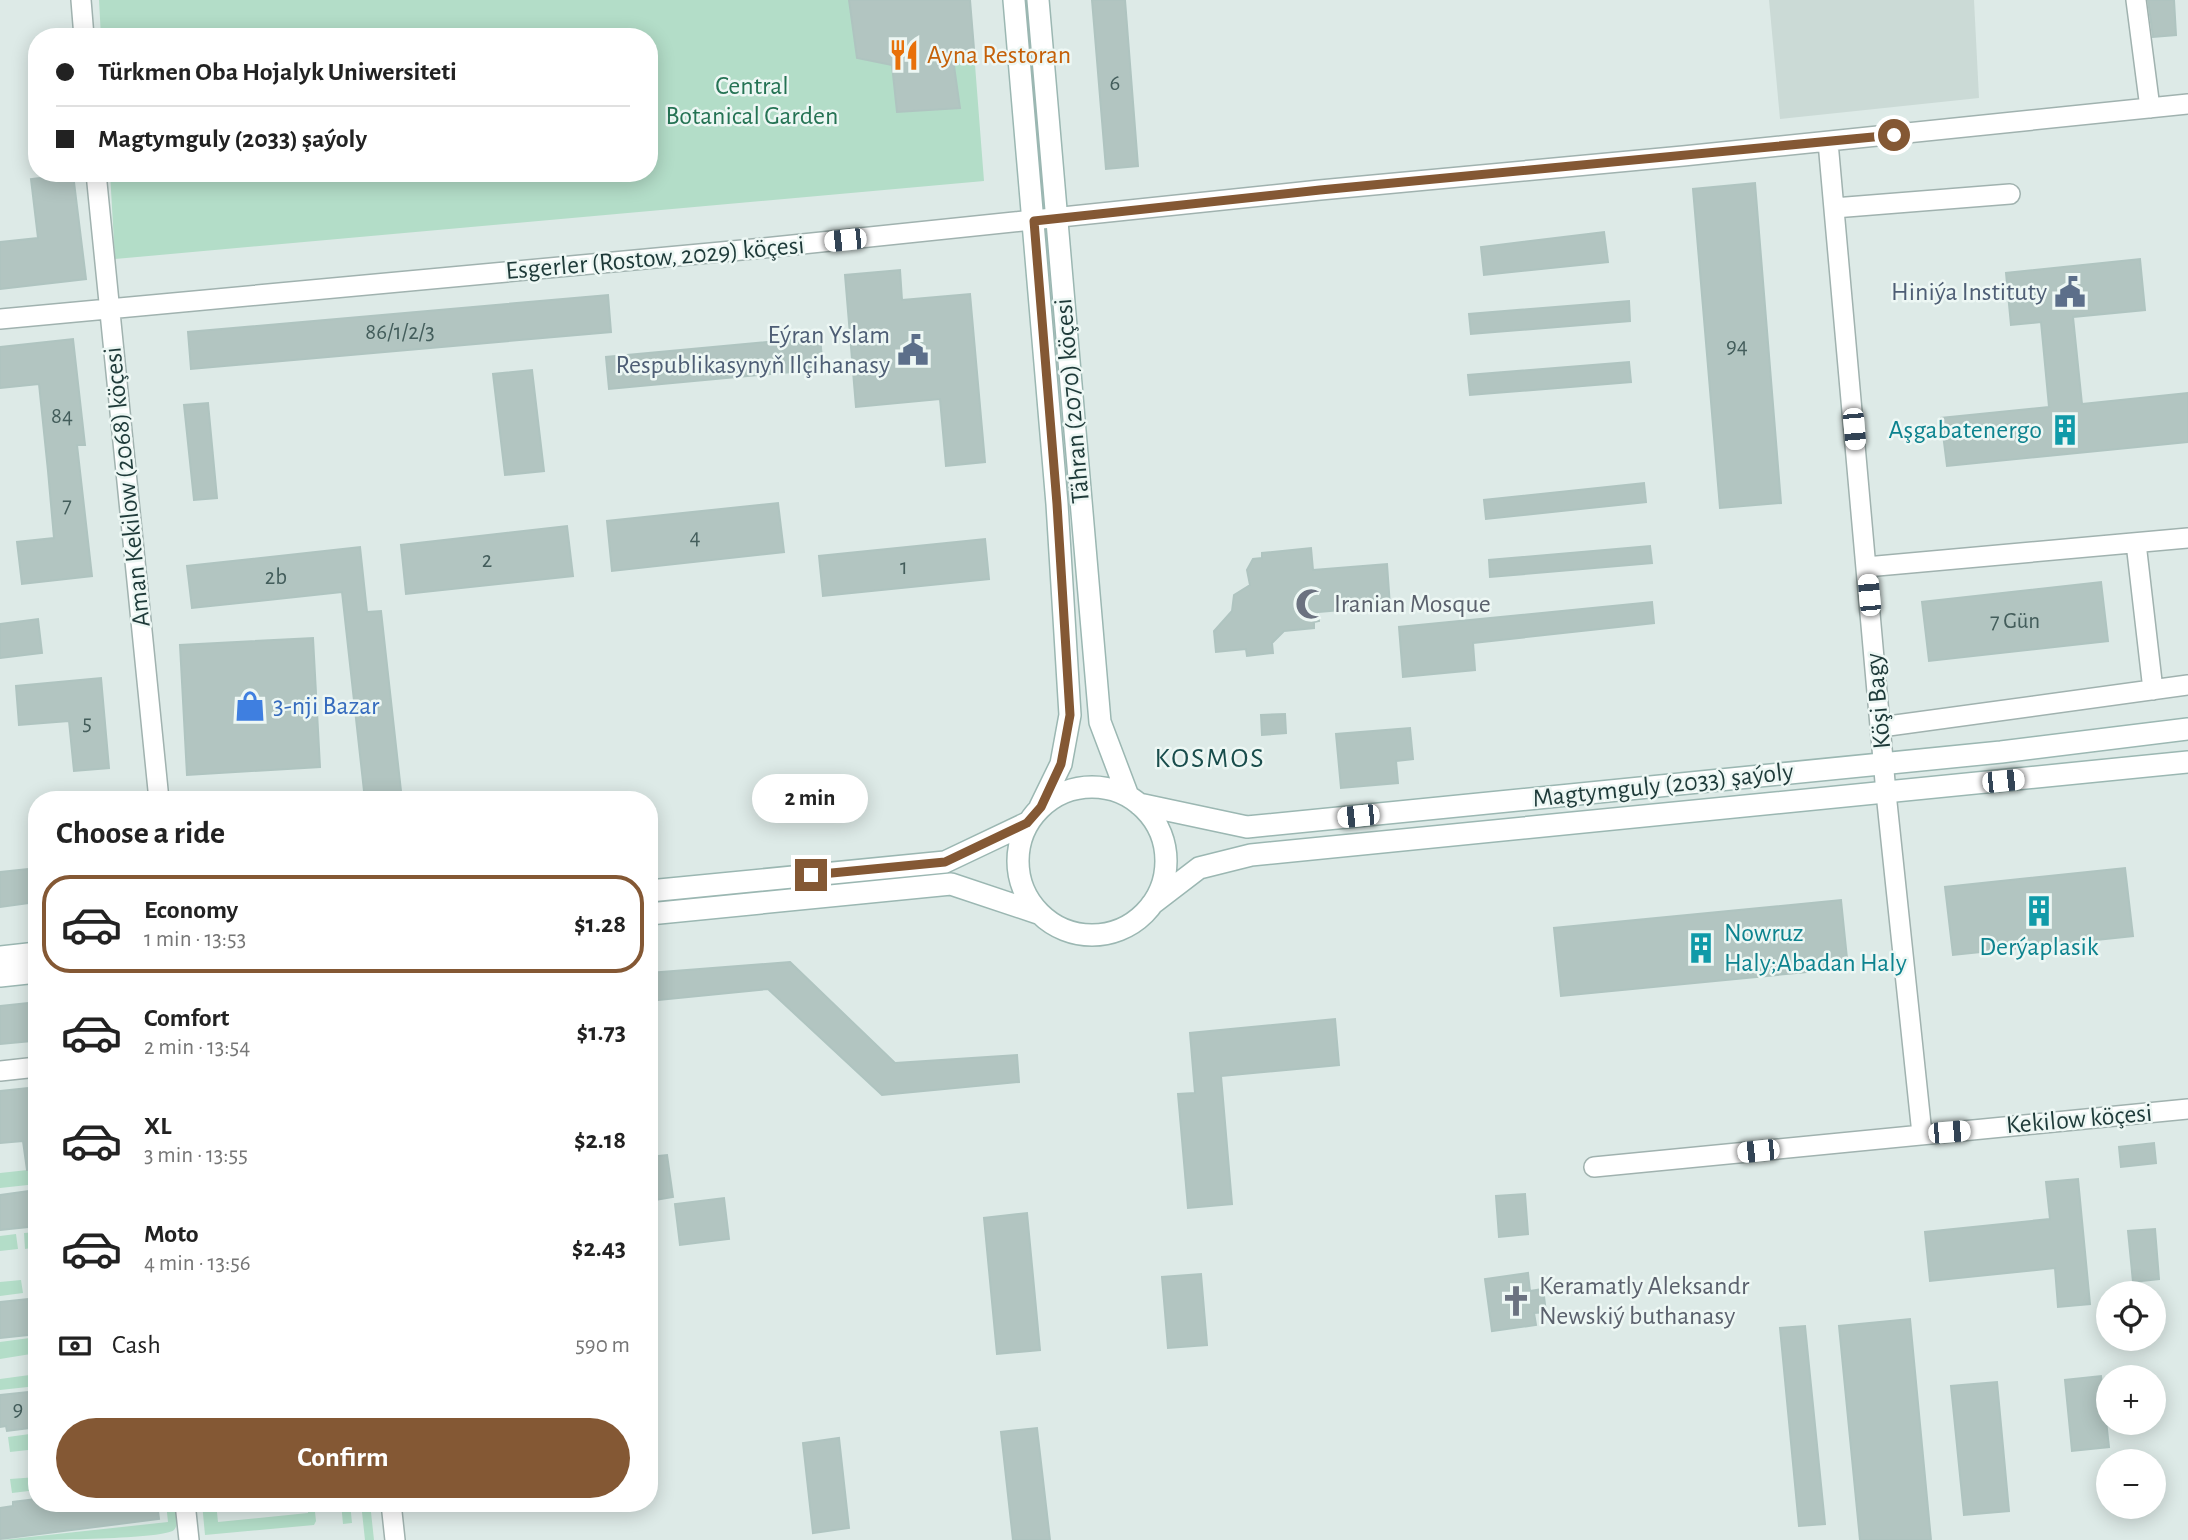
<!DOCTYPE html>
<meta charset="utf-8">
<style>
body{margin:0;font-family:"Alegreya Sans",sans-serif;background:#f2f2f2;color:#222;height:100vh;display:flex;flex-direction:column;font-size:26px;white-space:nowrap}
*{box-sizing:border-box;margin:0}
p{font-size:23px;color:#767676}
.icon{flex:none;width:38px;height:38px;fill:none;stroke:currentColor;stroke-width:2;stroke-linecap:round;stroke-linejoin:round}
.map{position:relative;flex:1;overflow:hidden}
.details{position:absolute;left:28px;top:791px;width:630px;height:721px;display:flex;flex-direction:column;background:#fff;border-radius:28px;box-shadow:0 4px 18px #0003}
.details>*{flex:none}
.top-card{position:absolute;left:28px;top:28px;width:630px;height:154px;border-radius:28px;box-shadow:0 4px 18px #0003;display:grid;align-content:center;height:154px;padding:0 28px;background:#fff}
.fabs{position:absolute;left:2096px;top:1281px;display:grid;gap:14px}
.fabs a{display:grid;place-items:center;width:70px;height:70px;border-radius:50%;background:#fff;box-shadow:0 4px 18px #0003;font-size:35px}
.end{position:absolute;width:32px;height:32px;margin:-16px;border:9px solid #845834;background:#fff;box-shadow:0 0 0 4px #fff}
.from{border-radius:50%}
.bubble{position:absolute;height:49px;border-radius:24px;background:#fff;box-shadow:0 4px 18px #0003;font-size:23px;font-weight:700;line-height:49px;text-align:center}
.car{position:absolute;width:21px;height:42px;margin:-21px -10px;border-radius:9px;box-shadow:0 0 5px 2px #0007;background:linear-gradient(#fff 24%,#345 0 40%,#fff 0 76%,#345 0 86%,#fff 0)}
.top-card b{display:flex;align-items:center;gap:24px;height:66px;font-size:26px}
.top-card b+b{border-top:2px solid #e0e0e0}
.top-card i{width:18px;height:18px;background:#222}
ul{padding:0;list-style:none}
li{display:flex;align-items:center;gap:21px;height:98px;margin:0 14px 10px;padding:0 14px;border:4px solid transparent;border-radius:28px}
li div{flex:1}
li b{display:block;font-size:26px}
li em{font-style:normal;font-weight:700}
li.active{border-color:#845834}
li>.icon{width:63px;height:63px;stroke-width:1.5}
h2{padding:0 28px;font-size:32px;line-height:84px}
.pay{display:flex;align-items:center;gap:18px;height:77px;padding:0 28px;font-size:26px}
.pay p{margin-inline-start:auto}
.primary-button{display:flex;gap:14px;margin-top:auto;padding:14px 28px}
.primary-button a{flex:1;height:80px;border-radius:42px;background:#845834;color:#fff;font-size:28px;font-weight:700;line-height:80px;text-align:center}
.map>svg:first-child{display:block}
</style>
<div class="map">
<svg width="2188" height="1540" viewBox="0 0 2188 1540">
<rect width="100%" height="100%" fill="#ddeae7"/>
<path fill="#cbdad6" d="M1769,0H1974L1979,98L1780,119Z"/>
<path fill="#b3ddc8" d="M99,0H970L984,181L115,259L110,173H649V37H101Z
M37,1169V1184L0,1188V1173Z
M37,1232V1247L25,1249L24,1233Z
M16,1234L18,1249L0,1251V1236Z
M21,1280L23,1293L0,1296V1282Z
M37,1337V1353L0,1359V1342Z
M37,1374V1386L0,1390V1379Z
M37,1433V1449L10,1452L8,1437Z
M37,1477V1490L12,1493L10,1479Z
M166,1503H175C175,1511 180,1523 174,1530C162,1540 28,1540 2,1540L168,1522Z
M202,1503H216L218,1522L308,1513V1503H314L316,1521L314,1525L205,1535Z
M341,1503H350L352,1523L343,1524Z
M361,1503H370L374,1540H365Z"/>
<path fill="#b2c5c1" stroke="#afc4c0" stroke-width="2" d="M849,0H970L974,49L952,52L960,108L897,112L892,65L857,58Z
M1092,0H1125L1138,166L1106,169Z
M2148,0H2174L2176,35L2153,37Z
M73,174L86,279L0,289V242L38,238L31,179Z
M1755,183L1781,503L1720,508L1693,189Z
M1604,232L1608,262L1484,275L1481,247Z
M2140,259L2145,310L2073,317L2082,404L2188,393V442L1947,466L1941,418L2049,407L2041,322L2011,325L2006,273Z
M900,270L902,300L970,294L985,462L946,466L940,399L856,407L845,275Z
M608,295L611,332L191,369L188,332Z
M1629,301L1630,321L1471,334L1469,314Z
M820,337L823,369L609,389L606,357Z
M73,339L85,445H77L92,576L22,584L17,542L54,538L48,471L39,384L0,388V347Z
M1629,362L1631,382L1470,395L1468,375Z
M532,370L544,471L505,475L493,374Z
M208,403L217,498L194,500L184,405Z
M1644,483L1646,502L1486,519L1484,500Z
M778,503L784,552L612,571L607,521Z
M567,526L573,576L406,594L401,545Z
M985,539L989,579L823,596L819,556Z
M1650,546L1652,563L1490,577L1489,560Z
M360,547L367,612L381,611L402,800H365L342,592L192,608L187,566Z
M1311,548L1313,570L1387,564L1390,606L1318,612L1319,621L1314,622V628L1284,631L1272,643L1273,653L1247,656L1246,649L1216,652L1214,631L1232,611L1234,595L1250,585L1247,570L1253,559L1262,558V553Z
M2101,582L2108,641L1929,661L1922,602Z
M1652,602L1654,623L1473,643L1475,670L1403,677L1399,627Z
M38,619L42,653L0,658V624Z
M313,638L320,767L187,775L180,645Z
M101,678L109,768L74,771L69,721L19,725L16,686Z
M1285,714L1286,733L1262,735L1261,715Z
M1410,728L1413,759L1396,761L1398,783L1341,788L1336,734Z
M37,868V902L0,907V872Z
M2125,868L2133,936L1953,955L1945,887Z
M1841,900L1848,968L1561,996L1554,928Z
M790,962L895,1063L1017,1055L1019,1082L882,1095L768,989L649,1001V973Z
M37,1002V1034L31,1035V1041L0,1044V1006Z
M1335,1019L1339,1065L1221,1076L1232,1204L1188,1208L1178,1094L1195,1093L1190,1033Z
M37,1087V1169L27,1170L23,1141L0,1143V1091Z
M2154,1143L2156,1163L2121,1167L2119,1147Z
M667,1155L673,1197L649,1201V1157Z
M2078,1179L2090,1304L2058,1307L2055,1268L1930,1281L1925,1232L2050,1219L2046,1182Z
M37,1190V1226L0,1230V1195Z
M1525,1194L1528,1234L1499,1237L1496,1196Z
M724,1198L729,1239L680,1245L675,1204Z
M1027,1213L1040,1350L997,1354L984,1218Z
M2155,1229L2159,1279L2133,1282L2128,1231Z
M1528,1273L1530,1291L1543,1289L1546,1312L1534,1313L1536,1325L1492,1331L1485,1279Z
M1201,1274L1207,1345L1168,1348L1162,1277Z
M37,1298V1334L0,1338V1302Z
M1910,1319L1931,1540H1860L1839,1326Z
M1805,1326L1825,1524L1799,1526L1780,1328Z
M2101,1376L2109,1447L2072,1451L2065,1380Z
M1997,1382L2009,1511L1964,1515L1951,1386Z
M37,1391V1427L7,1431L6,1426L0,1427V1395Z
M1037,1428L1050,1540H1013L1001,1432Z
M839,1438L849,1528L813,1533L803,1443Z
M37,1499V1503H157L159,1519L0,1539V1508L13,1506V1502Z"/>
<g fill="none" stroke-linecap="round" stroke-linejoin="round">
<defs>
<path id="street" d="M81,0L84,37
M2136,0L2150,108
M1828,142L1886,793L1922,1134
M96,173L159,800
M1834,208L2010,194
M0,319L764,248L1320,190L1683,156L2188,104
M2136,543L2153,690
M1866,567L2188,538
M1881,727L2188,685
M0,1071L37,1067
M1594,1167L2188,1109
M185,1503L189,1540
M391,1503L395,1540"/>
<path id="secondary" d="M1014,0L1057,504L1070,715L1061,764L1040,807
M1038,0L1100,722L1128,796
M1018 861a74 74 0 1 1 148 0a74 74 0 1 1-148 0Z
M1139,804L1247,827L2001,752L2188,729
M649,891L945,862L1027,823
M1152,904L1199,868L1251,855L2188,762
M649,914L951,884L1038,913
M0,957L37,953
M0,976L37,972"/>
</defs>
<use href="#street" stroke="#a0b2af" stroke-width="22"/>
<use href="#secondary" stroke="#9bb7b2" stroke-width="24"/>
<use href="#street" stroke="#fff" stroke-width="19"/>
<use href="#secondary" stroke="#fff" stroke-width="21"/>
</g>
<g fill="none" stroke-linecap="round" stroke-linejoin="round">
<path stroke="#845834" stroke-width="9" d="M811,875L945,862L1027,823L1041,807L1061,764L1070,715L1057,504L1034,221L1320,190L1894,135"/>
</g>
<defs>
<symbol id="restaurant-bare" viewBox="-9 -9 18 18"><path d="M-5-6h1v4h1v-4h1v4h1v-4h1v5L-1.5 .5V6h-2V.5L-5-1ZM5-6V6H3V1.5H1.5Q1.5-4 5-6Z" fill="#e8710a" stroke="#edf7f4" stroke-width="2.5" paint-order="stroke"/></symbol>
<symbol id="civic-bare" viewBox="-9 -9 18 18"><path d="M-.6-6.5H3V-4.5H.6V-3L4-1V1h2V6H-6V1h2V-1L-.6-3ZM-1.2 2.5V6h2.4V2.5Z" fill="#5c6f8a" stroke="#edf7f4" stroke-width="2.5" paint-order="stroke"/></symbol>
<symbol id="building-bare" viewBox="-9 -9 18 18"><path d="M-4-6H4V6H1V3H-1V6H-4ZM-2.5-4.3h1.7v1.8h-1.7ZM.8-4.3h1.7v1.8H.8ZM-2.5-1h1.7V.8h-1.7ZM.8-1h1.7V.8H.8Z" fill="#0f9aa8" stroke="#edf7f4" stroke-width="2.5" paint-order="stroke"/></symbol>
<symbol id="mosque-bare" viewBox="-9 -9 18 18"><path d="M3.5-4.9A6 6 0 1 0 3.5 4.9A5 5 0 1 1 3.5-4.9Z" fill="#6b7280" stroke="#edf7f4" stroke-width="2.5" paint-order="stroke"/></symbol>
<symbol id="shop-bare" viewBox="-9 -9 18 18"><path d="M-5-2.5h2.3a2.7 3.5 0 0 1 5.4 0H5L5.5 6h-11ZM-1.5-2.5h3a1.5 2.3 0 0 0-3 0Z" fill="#3f7fe0" stroke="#edf7f4" stroke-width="2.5" paint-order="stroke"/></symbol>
<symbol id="church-bare" viewBox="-9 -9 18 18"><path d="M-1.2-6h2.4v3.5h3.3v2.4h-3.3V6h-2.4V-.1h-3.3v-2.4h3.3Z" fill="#6b7280" stroke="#edf7f4" stroke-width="2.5" paint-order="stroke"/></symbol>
</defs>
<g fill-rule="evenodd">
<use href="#restaurant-bare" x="882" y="33" width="44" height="44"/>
<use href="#civic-bare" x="2048" y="270" width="44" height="44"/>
<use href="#civic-bare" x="891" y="328" width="44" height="44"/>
<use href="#building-bare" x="2043" y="408" width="44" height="44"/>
<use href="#mosque-bare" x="1289" y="582" width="44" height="44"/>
<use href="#shop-bare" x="228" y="684" width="44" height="44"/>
<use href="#building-bare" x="2017" y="889" width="44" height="44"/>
<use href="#building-bare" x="1679" y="926" width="44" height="44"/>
<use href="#church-bare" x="1494" y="1279" width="44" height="44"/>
</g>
<g text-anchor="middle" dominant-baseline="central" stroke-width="5" stroke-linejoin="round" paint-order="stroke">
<g font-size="23" fill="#435d5b">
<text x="1115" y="83">6</text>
<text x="400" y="332">86/1/2/3</text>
<text x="1737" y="346">94</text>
<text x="62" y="416">84</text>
<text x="67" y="505">7</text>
<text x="695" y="537">4</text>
<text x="487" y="560">2</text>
<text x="904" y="567">1</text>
<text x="276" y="577">2b</text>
<text x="2015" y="621">7 Gün</text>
<text x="87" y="723">5</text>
<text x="18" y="1409">9</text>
</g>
<g font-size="26" fill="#c56008" stroke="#edf7f4" text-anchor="start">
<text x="927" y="55">Ayna Restoran</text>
</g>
<g font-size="26" fill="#257354" stroke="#edf7f4">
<text x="752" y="86">Central<tspan x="752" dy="30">Botanical Garden</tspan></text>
</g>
<g font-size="26" fill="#1e3a39" stroke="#edf7f4">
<text transform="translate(655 258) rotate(-5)">Esgerler (Rostow, 2029) köçesi</text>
<text transform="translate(1072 401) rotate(-95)">Tähran (2070) köçesi</text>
<text transform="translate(127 487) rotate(-96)">Aman Kekilow (2068) köçesi</text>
<text transform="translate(1878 701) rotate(-95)">Köşi Bagy</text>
<text transform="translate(1663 785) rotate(-6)">Magtymguly (2033) şaýoly</text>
<text transform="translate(2079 1119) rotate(-5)">Kekilow köçesi</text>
</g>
<g font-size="26" fill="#4e5e75" stroke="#edf7f4" text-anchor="end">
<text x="2047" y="292">Hiniýa Instituty</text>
<text x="890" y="335">Eýran Yslam<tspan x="890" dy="30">Respublikasynyň Ilçihanasy</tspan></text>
</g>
<g font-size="26" fill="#0d838f" stroke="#edf7f4" text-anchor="end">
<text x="2042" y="430">Aşgabatenergo</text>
<text x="1724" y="933" text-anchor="start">Nowruz<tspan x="1724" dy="30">Haly;Abadan Haly</tspan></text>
<text x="2039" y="947" text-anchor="middle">Derýaplasik</text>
</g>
<g font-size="26" fill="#5b616d" stroke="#edf7f4" text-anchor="start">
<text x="1334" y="604">Iranian Mosque</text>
<text x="1539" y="1286">Keramatly Aleksandr<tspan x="1539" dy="30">Newskiý buthanasy</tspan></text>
</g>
<g font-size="26" fill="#366cbe" stroke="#edf7f4" text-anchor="start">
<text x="273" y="706">3-nji Bazar</text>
</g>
<g font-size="28" letter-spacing="2" fill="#194d4c" stroke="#edf7f4">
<text x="1210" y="759">KOSMOS</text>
</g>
</g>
</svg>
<div class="fabs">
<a><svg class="icon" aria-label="locate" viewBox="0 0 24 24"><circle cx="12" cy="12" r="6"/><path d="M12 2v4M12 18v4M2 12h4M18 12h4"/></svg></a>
<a>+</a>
<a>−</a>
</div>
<i class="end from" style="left:1894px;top:135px"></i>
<i class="end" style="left:811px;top:875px"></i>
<div class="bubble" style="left:752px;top:774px;width:116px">2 min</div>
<i class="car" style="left:845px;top:240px;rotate:264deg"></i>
<i class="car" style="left:1854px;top:429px;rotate:175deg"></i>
<i class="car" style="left:1869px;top:595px;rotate:355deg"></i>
<i class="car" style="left:2003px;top:781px;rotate:84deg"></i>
<i class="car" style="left:1358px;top:816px;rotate:264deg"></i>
<i class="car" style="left:1949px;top:1132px;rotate:85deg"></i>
<i class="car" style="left:1758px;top:1151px;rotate:264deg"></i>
<div class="top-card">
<b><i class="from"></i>Türkmen Oba Hojalyk Uniwersiteti</b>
<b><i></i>Magtymguly (2033) şaýoly</b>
</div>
<section class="details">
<h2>Choose a ride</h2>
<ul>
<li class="active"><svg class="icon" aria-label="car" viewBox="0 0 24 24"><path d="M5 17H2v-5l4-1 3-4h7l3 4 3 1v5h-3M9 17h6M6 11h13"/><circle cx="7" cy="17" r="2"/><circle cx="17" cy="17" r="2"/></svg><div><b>Economy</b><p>1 min · 13:53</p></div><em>$1.28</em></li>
<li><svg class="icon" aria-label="car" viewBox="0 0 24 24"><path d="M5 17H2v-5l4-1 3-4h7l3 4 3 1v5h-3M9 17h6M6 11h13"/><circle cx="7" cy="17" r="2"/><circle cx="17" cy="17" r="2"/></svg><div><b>Comfort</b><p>2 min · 13:54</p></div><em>$1.73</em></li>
<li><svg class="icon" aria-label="car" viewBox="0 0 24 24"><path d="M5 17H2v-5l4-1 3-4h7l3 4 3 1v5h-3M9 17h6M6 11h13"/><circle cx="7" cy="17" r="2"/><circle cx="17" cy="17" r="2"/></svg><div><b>XL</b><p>3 min · 13:55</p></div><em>$2.18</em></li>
<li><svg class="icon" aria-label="car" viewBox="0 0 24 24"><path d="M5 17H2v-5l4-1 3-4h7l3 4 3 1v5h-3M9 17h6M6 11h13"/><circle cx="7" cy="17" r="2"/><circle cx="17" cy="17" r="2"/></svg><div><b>Moto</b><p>4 min · 13:56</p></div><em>$2.43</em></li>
</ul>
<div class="pay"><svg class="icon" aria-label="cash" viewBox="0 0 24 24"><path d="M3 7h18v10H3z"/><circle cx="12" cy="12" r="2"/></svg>Cash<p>590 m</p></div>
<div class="primary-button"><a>Confirm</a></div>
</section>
</div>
